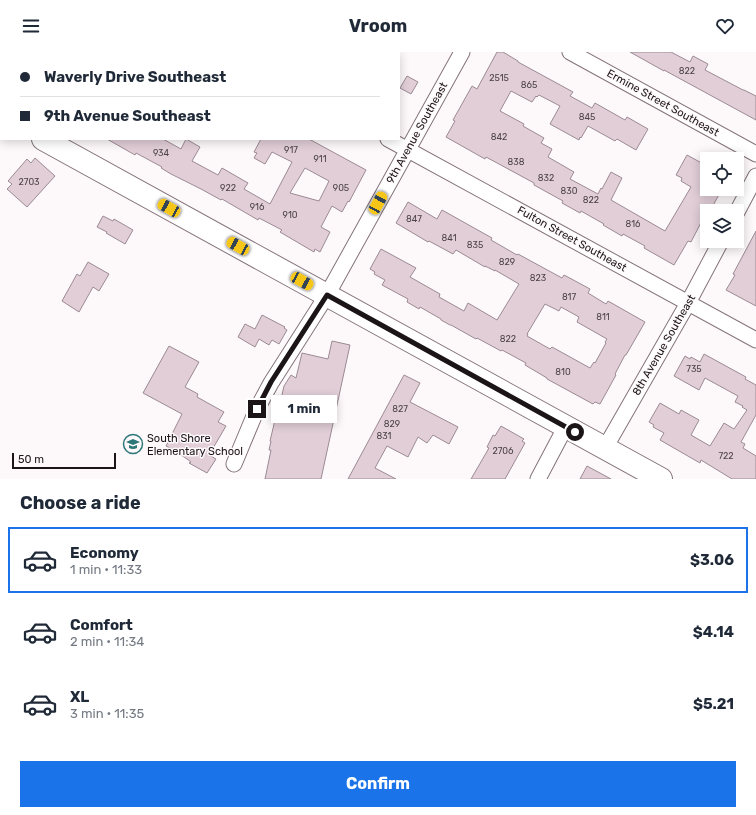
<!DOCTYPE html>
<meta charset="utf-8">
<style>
body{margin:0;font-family:Rubik,sans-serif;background:#f6f6f7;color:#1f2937;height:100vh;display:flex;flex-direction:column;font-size:15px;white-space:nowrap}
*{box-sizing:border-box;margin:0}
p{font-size:13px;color:#747a83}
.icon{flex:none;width:22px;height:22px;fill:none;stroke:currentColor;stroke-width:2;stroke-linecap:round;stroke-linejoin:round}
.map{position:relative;height:427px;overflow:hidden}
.details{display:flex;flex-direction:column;background:#fff;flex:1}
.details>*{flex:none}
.banner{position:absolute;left:0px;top:0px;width:400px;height:88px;box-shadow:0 2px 10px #0003;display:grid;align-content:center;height:88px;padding:0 20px;background:#fff}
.controls{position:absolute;left:700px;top:100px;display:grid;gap:8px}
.controls a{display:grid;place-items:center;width:44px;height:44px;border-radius:0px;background:#fff;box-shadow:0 2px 10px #0003;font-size:20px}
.scale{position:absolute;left:12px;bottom:10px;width:104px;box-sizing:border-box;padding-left:4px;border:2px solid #1c1518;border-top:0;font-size:11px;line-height:14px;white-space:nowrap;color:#1c1518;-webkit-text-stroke:3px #fdf9fb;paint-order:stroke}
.end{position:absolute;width:18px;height:18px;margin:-9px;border:5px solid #1c1518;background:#fff;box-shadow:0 0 0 2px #fff}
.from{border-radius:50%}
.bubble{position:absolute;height:28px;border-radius:0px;background:#fff;box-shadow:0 2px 10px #0003;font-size:13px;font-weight:700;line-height:28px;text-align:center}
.car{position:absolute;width:12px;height:24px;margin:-12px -6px;border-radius:5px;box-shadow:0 0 3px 1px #0007;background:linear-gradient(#f5c518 24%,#345 0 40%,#f5c518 0 76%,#345 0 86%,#f5c518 0)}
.banner b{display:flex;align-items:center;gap:14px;height:38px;font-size:15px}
.banner b+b{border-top:1px solid #e0e1e3}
.banner i{width:10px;height:10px;background:#1f2937}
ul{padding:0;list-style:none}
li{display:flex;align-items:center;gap:12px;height:66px;margin:0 8px 6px;padding:0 12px;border:2px solid transparent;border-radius:0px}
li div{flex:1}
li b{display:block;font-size:15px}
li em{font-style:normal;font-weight:700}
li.on{border-color:#1a73e8}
li>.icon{width:36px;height:36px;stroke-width:1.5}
h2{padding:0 20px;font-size:18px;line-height:48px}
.primary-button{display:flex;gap:8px;margin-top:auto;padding:8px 20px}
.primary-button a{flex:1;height:46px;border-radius:0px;background:#1a73e8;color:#fff;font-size:16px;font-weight:700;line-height:46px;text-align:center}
header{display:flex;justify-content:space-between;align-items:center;height:52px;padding:0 20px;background:#fff;font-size:18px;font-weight:700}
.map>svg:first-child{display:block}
</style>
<header><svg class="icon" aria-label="menu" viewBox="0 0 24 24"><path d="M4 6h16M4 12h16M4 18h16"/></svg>Vroom<svg class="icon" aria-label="heart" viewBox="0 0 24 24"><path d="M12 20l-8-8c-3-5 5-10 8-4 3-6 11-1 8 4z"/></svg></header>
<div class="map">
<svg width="756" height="427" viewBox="0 0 756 427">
<rect width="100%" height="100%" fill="#fdf9fb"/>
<path fill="#e1ced7" stroke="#9c8a93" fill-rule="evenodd" d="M497,0H503L518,9V10L573,40L570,44L592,56L595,51L625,68L627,65L648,77L636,98L617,87L615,89L588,74L581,86L580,85L579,88L550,72L560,54L539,43L537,45L536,44L532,50L511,39L500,59L524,72L523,74L544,86L541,91L552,97L548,105L574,120L570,127L598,142L601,136L602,137L611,120L622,126L611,148L665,179L691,135L681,129L682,126L676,123L687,103L707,114V137H722L710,159H707L691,190L688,189L674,213L644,196L645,194L623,182L622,184L603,173L604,172L581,159L580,161L562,151L563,149L534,133V131L486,105L485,107L446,85L455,69L453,68L472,34L477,37Z
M630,0H671L690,10L693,4L708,12L705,18L743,38H744L756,44V68L664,18V19Z
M407,24L418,30L411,42L400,36Z
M107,87H163L181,97L186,87L200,95L192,109L218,123L222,116L248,131L244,137L270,152L292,110L272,100L265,112L254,106L257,101L254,100L261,87H309L366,118L349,150L348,149L342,160L332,154L321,175L330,180L320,200L315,197L314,200L280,180L282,178L259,166L258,168L222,147L221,148L201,137L171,122L161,116L162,115L136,101L135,103ZM305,116L329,129L319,149L290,141Z
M35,106L55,124L27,155L7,137L12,132L8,129L27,107L31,111Z
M408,150L437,167L442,158L492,186L491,188L517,203L518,202L562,226L564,223L590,237L588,241L606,252L608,249L645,270L633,291L626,303H625L615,322L616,323L600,352L595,350L593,352L547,327V326L525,313L526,311L502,298L501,299L477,286L476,287L451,273H450L441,268V267L420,255L419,257L407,250L408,247L382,233L385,228L374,222L375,220L370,217L381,197L416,216L410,225L440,242L439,245L464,259L468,251L497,268L519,232L495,218V219L485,214V215L456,198L453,202L429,189L428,190L396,171ZM545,252L559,259L561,255L579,265L577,270L607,287L605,290L606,291L595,311L594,310L590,316L552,295L550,297L527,284L528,282H527Z
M103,164L113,169L114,167L133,178L125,192L106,181L107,180L97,175Z
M756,179V254L726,238L735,223L733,222Z
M88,210L109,222L99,239L93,235L79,260L62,249L77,222L80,224Z
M262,263L285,275L284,276L287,278L279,292L272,288L269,293L259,287L255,295L238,285L245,272L255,277Z
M332,289L350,293L321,427H265L271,398H269L271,389H270L275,368L276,369L284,334L291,323L296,326L302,301L328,307Z
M169,294L199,310L185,335L198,342L197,345L224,360L218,370L226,374L209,403L216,407L207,421L189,411L191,410L187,407L178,401V400L166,394L182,362L143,341Z
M704,302L746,325L745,327L756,333V363L741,390L745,392L743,396L756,404V427H732L701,408L700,411L660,388L664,381L653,375L654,373L649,370L660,351L679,362L681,358L699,368L691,383L710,394L724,371L734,377L747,358L742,355L743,354L735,350L738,344L705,326L699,338L674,324L685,304L690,307L691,305L700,310Z
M404,323L420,331L410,350L458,375L449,392L433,383L427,391L418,385L408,405L387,394L375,416L396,427H348Z
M501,374L524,387L522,389L525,391L505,427H471L489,396L487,395L493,383L495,384Z
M587,414L611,427H580Z"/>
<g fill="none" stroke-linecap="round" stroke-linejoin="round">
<defs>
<path id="street" d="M228,0L230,1
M570,0L756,102
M388,87L756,288
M737,160L756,124
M605,396L688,251L721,189
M234,412L257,357L271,331L327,243L462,0
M538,427L566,374"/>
<path id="secondary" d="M0,64H1
M43,87L661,427"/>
<path id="primary" d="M45,1L46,0
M0,49L1,48"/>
</defs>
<use href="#street" stroke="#84737b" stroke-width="17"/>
<use href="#secondary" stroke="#84737b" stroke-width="24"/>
<use href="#primary" stroke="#84737b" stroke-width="24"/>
<use href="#street" stroke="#fff" stroke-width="15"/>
<use href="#secondary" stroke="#fff" stroke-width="22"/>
<use href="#primary" stroke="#fff" stroke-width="22"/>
</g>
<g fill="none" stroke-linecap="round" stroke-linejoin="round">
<path stroke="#1c1518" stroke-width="5" d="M257,357L271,330L327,243L575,380"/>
</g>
<defs>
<symbol id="school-ring" viewBox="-11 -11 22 22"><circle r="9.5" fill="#fdf9fb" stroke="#2d7778" stroke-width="1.5"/><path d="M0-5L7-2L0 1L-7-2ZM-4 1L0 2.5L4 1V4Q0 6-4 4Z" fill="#2d7778"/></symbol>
</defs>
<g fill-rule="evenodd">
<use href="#school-ring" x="122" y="381" width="22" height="22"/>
</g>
<g text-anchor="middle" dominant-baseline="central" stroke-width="3" stroke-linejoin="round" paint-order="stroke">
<g font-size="9" fill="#4d4348">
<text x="687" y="19">822</text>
<text x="499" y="26">2515</text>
<text x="529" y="33">865</text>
<text x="587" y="65">845</text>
<text x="499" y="85">842</text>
<text x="291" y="98">917</text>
<text x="161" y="101">934</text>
<text x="320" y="107">911</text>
<text x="516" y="110">838</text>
<text x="546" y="126">832</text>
<text x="29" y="130">2703</text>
<text x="228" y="136">922</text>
<text x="341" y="136">905</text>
<text x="569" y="139">830</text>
<text x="591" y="148">822</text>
<text x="257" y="155">916</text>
<text x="290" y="163">910</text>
<text x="414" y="167">847</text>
<text x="633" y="172">816</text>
<text x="449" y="186">841</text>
<text x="475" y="193">835</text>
<text x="507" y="210">829</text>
<text x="538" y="226">823</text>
<text x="569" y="245">817</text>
<text x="603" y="265">811</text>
<text x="508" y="287">822</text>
<text x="694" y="317">735</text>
<text x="563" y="320">810</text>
<text x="400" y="357">827</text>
<text x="392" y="372">829</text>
<text x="384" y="384">831</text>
<text x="503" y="399">2706</text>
<text x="726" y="404">722</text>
</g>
<g font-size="11" fill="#1c1518" stroke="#fdf9fb">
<text transform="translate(663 51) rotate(29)">Ermine Street Southeast</text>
<text transform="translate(417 81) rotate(-61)">9th Avenue Southeast</text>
<text transform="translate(572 187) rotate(29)">Fulton Street Southeast</text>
<text transform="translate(664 293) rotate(-60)">8th Avenue Southeast</text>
</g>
<g font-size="11" fill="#1c1518" stroke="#fdf9fb" text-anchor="start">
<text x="147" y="386">South Shore<tspan x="147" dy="13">Elementary School</tspan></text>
</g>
</g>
</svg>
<div class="controls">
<a><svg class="icon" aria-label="locate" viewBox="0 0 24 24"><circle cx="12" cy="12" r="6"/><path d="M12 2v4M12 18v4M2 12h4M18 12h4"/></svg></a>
<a><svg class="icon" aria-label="layers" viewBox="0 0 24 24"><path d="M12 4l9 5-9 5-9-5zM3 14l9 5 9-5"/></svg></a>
</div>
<div class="scale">50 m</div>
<i class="end from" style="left:575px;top:380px"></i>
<i class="end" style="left:257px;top:357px"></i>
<div class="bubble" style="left:271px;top:343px;width:66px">1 min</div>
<i class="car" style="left:378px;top:151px;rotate:29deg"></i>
<i class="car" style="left:169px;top:156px;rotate:299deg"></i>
<i class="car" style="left:238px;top:194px;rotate:299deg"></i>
<i class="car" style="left:302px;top:229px;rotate:119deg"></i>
<div class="banner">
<b><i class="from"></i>Waverly Drive Southeast</b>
<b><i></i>9th Avenue Southeast</b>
</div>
</div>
<section class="details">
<h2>Choose a ride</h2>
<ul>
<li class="on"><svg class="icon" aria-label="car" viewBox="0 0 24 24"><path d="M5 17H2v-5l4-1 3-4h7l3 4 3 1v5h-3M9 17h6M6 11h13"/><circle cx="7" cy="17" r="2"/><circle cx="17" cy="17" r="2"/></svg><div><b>Economy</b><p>1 min · 11:33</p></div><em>$3.06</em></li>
<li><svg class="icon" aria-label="car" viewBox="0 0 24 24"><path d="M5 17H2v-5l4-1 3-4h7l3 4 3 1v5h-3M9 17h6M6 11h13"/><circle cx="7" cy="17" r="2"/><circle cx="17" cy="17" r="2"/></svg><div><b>Comfort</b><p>2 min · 11:34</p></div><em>$4.14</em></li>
<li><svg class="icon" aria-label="car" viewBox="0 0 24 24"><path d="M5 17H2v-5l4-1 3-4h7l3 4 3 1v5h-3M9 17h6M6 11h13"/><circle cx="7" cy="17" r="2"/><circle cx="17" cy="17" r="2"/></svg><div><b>XL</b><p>3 min · 11:35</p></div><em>$5.21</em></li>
</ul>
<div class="primary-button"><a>Confirm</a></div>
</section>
